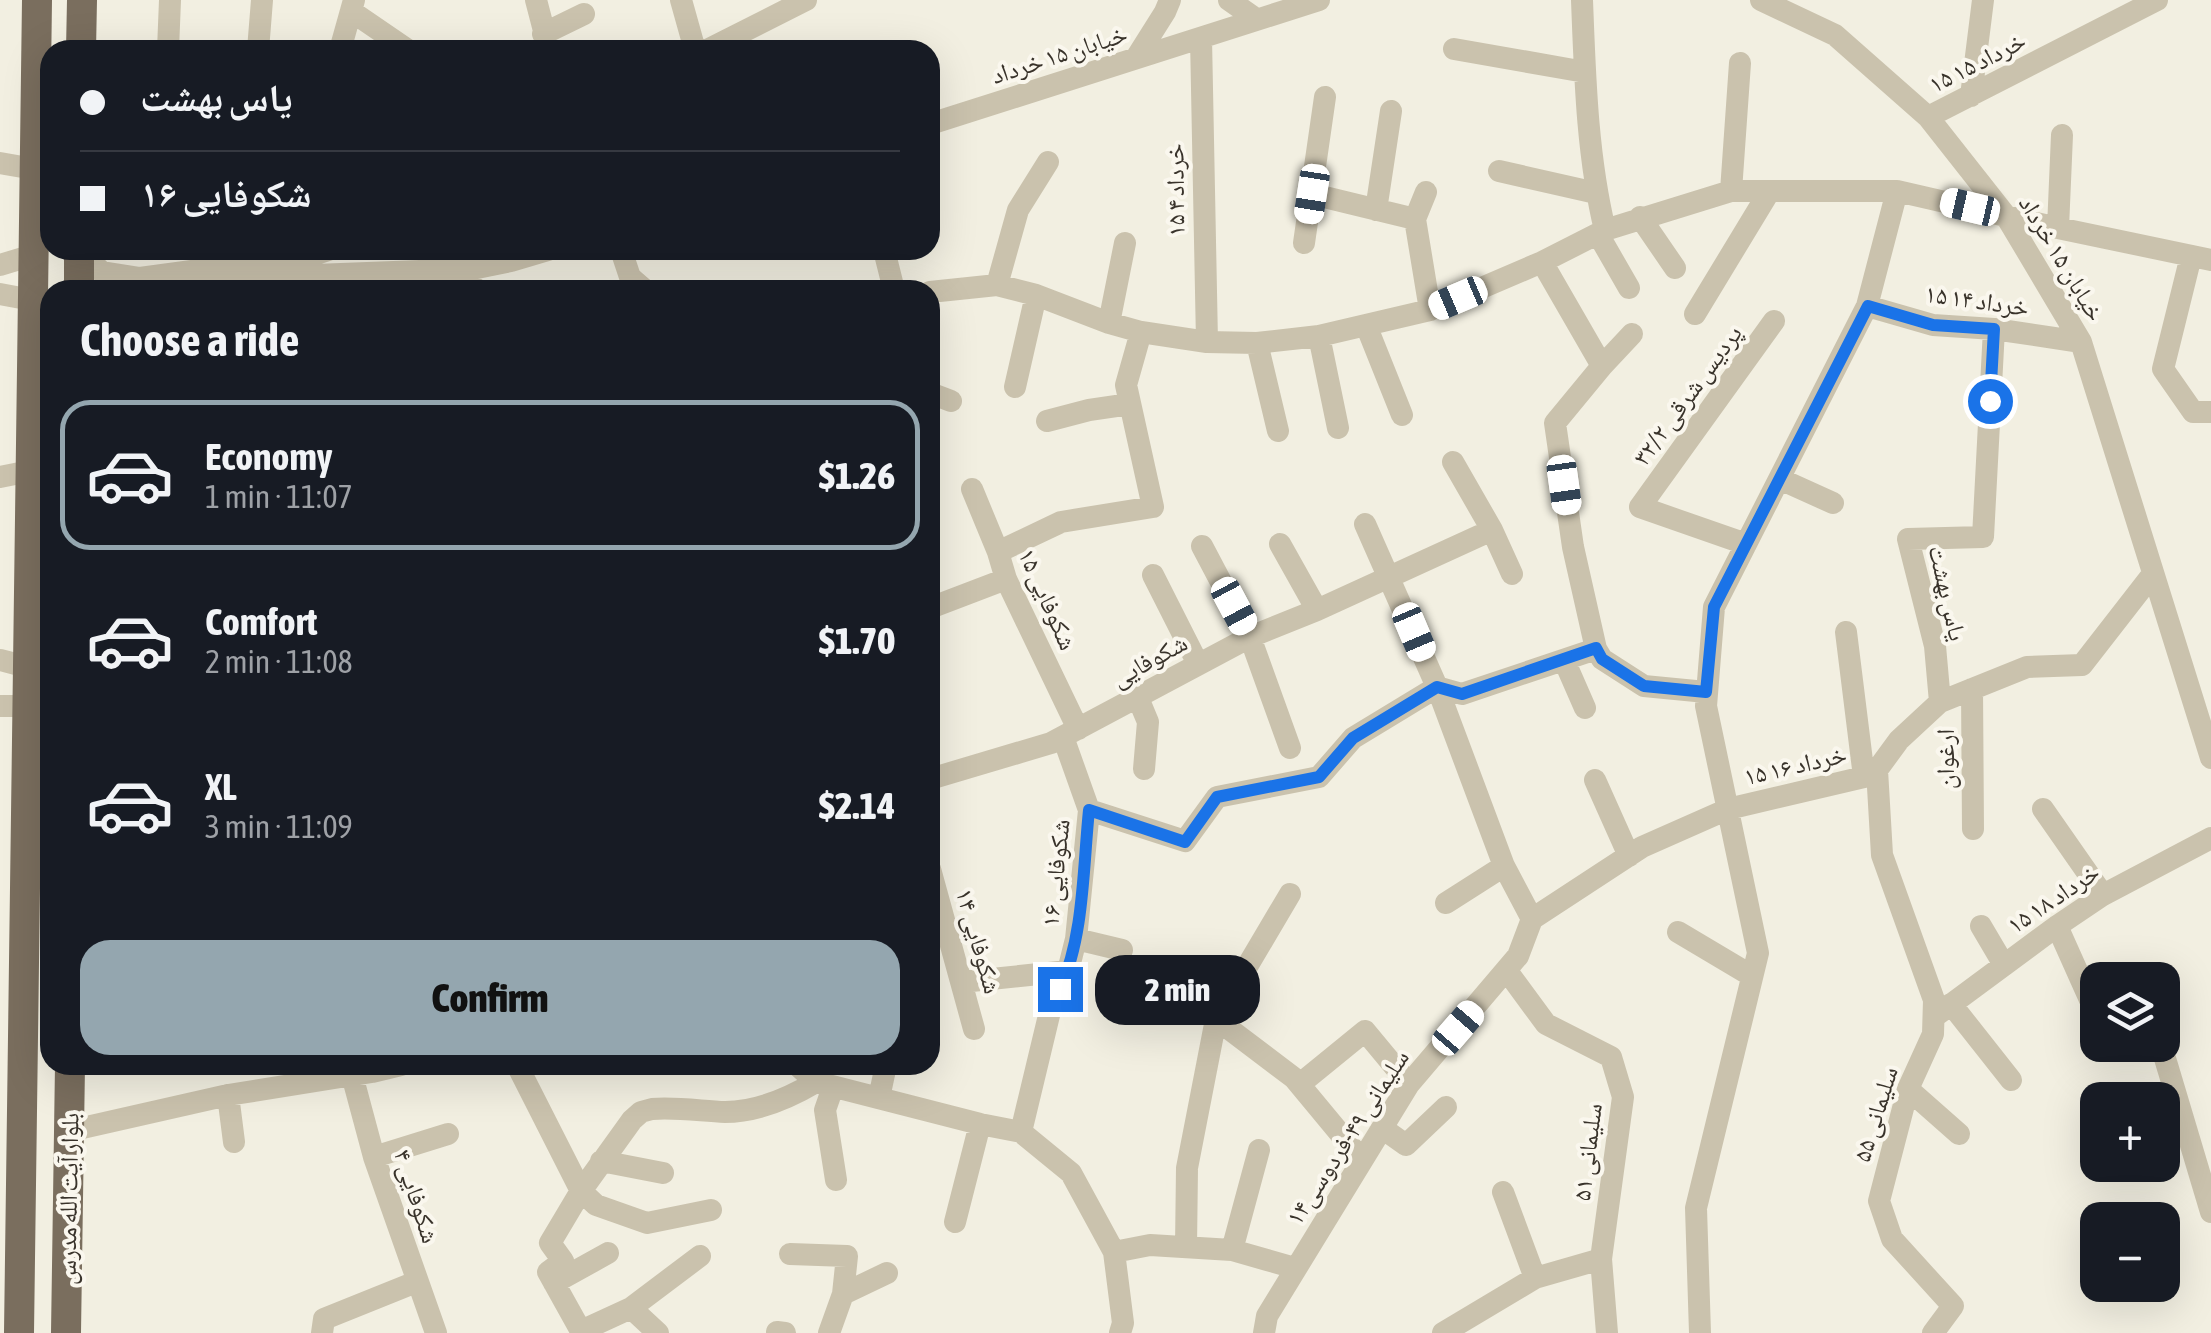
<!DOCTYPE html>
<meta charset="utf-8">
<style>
body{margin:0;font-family:"Asap Condensed","Noto Naskh Arabic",sans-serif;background:#242831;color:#f1f3f6;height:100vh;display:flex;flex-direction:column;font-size:38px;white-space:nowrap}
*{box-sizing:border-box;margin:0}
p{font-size:32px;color:#9ea1a6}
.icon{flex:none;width:55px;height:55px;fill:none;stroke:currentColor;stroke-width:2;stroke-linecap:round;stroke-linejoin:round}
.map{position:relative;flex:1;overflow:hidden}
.panel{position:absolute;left:40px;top:280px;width:900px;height:795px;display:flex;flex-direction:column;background:#171b24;border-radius:30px;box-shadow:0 10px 40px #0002}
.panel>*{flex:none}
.guide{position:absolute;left:40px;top:40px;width:900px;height:220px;border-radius:30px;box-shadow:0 10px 40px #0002;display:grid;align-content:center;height:220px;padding:0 40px;background:#171b24}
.fabs{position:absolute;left:2080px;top:962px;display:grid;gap:20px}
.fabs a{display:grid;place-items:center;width:100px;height:100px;border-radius:20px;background:#171b24;box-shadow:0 10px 40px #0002;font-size:50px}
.end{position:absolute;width:45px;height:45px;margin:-22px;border:12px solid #1a73e8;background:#fff;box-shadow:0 0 0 5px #fff}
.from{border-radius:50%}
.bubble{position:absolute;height:70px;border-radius:30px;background:#171b24;box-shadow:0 10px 40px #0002;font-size:32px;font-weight:800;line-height:70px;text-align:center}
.car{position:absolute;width:30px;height:60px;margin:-30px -15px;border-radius:12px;box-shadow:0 0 8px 2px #0007;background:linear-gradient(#fff 24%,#345 0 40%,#fff 0 76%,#345 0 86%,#fff 0)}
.guide b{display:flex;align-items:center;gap:35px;height:95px;font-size:38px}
.guide b+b{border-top:2px solid #363941}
.guide i{width:25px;height:25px;background:#f1f3f6}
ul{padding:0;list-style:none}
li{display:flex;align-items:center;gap:30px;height:150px;margin:0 20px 15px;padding:0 20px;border:5px solid transparent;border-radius:30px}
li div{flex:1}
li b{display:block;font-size:38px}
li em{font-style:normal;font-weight:800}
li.on{border-color:#94a6af}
li>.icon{width:90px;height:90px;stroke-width:1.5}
h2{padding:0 40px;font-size:45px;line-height:120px}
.primary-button{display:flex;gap:20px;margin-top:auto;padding:20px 40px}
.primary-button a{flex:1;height:115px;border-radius:30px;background:#94a6af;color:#111;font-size:40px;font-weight:800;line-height:115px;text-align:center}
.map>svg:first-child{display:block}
</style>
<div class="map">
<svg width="2211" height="1333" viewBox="0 0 2211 1333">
<rect width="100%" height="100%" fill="#f2efe1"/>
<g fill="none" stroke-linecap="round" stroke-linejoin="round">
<path stroke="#cac2ad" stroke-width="22" d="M536,0L549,50
M681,0L695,50
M1229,0L1256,19
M1582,0C1585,77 1587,155 1605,230
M1761,0L1835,35L1928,117L2006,216L2081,342L2211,758
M351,11L408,50
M543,34L584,14
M1201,38L1207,342
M1454,49L1585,72
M168,50L170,0
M258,50L262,0
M345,50L342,43L354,0
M707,50L806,0
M1136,58L1165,12L1170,0
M1971,96L1983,0
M1928,117L2157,0
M930,124L1319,0
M0,163L34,169
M1499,171L1596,193
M1731,191L1740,63
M1426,192L1415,219L1430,310
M1312,194L1415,219
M1376,210L1391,111
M1640,217L1675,268
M2058,228L2062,135
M1598,234L1629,288
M1304,243L1325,97
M621,250L630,277L645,290
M884,250L894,290
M79,251L102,272L140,278L316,254L328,250
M2191,256L2163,369L2193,412H2211
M511,261L548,250
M1542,262L1602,366L1555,423L1573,547L1596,649L1602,659L1644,686L1706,692
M0,265L33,255
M447,270L478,290
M997,285L1018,210L1048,162
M172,290L315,275L472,269L511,261L519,250
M930,292L997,285L1036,295L1109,323L1141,332L1207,342L1257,343L1319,336L1430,310L1542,262L1605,230L1731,191H1897L2058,228L2211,260
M0,294L32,300
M1867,306L1933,325L1994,329L2081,342
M1695,314L1769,192
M1109,323L1125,243
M1366,325L1402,415
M1319,336L1338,428
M1257,343L1278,431
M1602,366L1632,334
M1015,387L1036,295
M930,393L951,401
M1047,421L1089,410L1130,404
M1453,462L1492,530L1512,574
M0,477L30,471
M1780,479L1833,503
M972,489L998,552L1006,579L1078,729
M1365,524L1437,687L1462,694L1596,649
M1280,544L1317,610
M1746,544L1640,507L1774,321
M1202,546L1250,637L1290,748
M998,552L1061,522L1153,507L1126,385L1141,332
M1153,575L1198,664
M930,608L1006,579
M1846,632L1864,777
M0,660L27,667
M1564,660L1585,708
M1972,689L1973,829
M1138,698L1148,722L1144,769
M1940,702L1935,646L1908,539L1983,537L1994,329
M0,706H27
M1877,770L1882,855L1934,1000L1933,1034L1908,1089L1879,1201L1892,1239L1953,1306L1933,1333
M930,779L1051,743L1250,637L1317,610L1492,530
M1595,780L1629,856
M2043,809L2103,895
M1089,810L1185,841L1217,797L1319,777L1353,738L1437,687L1504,866L1532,919
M930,869L974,1029
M1446,903L1504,866
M1981,926L2004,965
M2057,926L2095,1011
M1678,932L1752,976
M1076,939L1122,950
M1507,971L1546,1024L1611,1057L1623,1097L1601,1259L1607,1333
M962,982L1068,971
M1951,1004L2011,1080
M1934,1017L2057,926L2103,895L2211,838
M1216,1019L1294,1078L1362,1160
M2161,1045L2211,1212
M347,1065L352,1075L374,1157L436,1333
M517,1065L581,1191L596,1205L647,1223L711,1210
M797,1065L816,1082L980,1124L1021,1132L1071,1173L1114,1252L1123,1323L1120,1333
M1300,1084L1365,1031L1409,1084
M833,1087L825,1110L836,1180
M1908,1089L1959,1134
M228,1095L234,1142
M879,1098L886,1065
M1382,1128L1406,1145L1446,1107
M69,1131L228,1095L372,1072L401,1065
M1021,1132L1051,1007L1068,971L1076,939L1089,810L1063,737
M374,1157L448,1134
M601,1161L663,1173
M1503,1192L1535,1278
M955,1222L980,1124
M1186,1247L1187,1168L1216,1019L1290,894
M1232,1250L1259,1150
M1114,1252L1150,1245L1232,1250L1295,1268
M790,1254L847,1256L843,1294L829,1333
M554,1283L608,1253
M843,1294L887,1273
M631,1308L658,1333
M581,1331L631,1308L700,1256
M777,1332L785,1333
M322,1333L324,1319L416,1282
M582,1333L548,1272L563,1261L550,1243L581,1191L632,1120L641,1112L652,1109C676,1107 701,1111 725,1112C757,1112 789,1098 816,1082
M1264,1333L1267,1316L1409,1084L1518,956L1532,919L1642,847L1728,809L1864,777L1877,770L1899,740L1940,702L2027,667L2082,665L2152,575
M1443,1333L1535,1278L1601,1259
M1700,1333L1696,1208L1758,953L1706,706L1714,607L1867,306L1897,191"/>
<path stroke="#7a6e5e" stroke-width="30" d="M81,50L82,0
M79,250V290
M19,1333L37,0
M66,1333L70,1065"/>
</g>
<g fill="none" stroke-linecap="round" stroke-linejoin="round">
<path stroke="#1a73e8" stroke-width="12" d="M1060,989C1084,937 1083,868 1089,810L1185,842L1217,797L1319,777L1353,738L1437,687L1462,694L1596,648L1602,659L1644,686L1706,692L1714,607L1868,306L1933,325L1994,329L1990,401"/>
</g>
<g text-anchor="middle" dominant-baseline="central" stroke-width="8" stroke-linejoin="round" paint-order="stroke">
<g font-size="25" fill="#39332b" stroke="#faf7ee">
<text transform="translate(1059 54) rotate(-18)">خیابان ۱۵ خرداد</text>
<text transform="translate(1977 62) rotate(-27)">۱۵ خرداد ۱۵</text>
<text transform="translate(1175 190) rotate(-91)">۱۵ خرداد ۴</text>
<text transform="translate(2062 258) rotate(59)">خیابان ۱۵ خرداد</text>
<text transform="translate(1977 300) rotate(8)">۱۵ خرداد ۱۴</text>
<text transform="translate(1687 395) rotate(-54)">پردیس شرقی ۳۲/۲</text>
<text transform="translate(1948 593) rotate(77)">یاس بهشت</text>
<text transform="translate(1048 599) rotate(66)">شکوفایی ۱۵</text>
<text transform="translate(1149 660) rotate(-29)">شکوفایی</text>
<text transform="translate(1945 759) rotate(-90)">ارغوان</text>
<text transform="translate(1795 765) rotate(-13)">۱۵ خرداد ۱۶</text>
<text transform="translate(1055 873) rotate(-84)">شکوفایی ۱۶</text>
<text transform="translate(2053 898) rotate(-34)">۱۵ خرداد ۱۸</text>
<text transform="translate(979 941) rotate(74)">شکوفایی ۱۴</text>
<text transform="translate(1875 1114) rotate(-73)">سلیمانی ۵۵</text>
<text transform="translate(1347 1137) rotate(-57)">سلیمانی ۴۹-فردوسی۱۴</text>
<text transform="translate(1587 1152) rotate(-83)">سلیمانی ۵۱</text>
<text transform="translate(417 1196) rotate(72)">شکوفایی ۴</text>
<text transform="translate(68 1199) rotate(-89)">بلوار آیت الله مدرس</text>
</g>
</g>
</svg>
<div class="fabs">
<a><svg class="icon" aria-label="layers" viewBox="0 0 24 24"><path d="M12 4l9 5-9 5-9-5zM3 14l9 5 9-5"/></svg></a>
<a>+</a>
<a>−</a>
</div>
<i class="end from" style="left:1990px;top:401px"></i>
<i class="end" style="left:1060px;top:989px"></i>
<div class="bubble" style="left:1095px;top:955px;width:165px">2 min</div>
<i class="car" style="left:1312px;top:194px;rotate:189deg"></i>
<i class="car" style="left:1970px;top:207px;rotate:283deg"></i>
<i class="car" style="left:1458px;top:298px;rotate:247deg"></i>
<i class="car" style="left:1564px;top:485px;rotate:172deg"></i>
<i class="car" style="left:1234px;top:606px;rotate:152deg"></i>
<i class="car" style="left:1414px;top:632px;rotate:157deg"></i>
<i class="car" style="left:1458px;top:1028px;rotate:41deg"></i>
<div class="guide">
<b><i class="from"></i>یاس بهشت</b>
<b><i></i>شکوفایی ۱۶</b>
</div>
<section class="panel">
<h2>Choose a ride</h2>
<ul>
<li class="on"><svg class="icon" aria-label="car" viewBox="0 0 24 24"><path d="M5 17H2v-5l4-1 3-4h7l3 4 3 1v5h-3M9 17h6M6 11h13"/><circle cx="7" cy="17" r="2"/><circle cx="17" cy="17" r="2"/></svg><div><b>Economy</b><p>1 min · 11:07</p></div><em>$1.26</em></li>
<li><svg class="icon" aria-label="car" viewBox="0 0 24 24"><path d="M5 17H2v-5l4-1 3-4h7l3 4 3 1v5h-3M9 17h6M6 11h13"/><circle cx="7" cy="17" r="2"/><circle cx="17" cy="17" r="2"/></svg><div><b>Comfort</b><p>2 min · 11:08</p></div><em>$1.70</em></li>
<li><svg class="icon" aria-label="car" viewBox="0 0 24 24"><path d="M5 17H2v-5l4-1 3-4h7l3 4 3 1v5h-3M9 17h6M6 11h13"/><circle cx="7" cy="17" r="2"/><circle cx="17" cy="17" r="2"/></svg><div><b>XL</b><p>3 min · 11:09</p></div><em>$2.14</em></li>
</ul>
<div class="primary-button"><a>Confirm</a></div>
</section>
</div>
